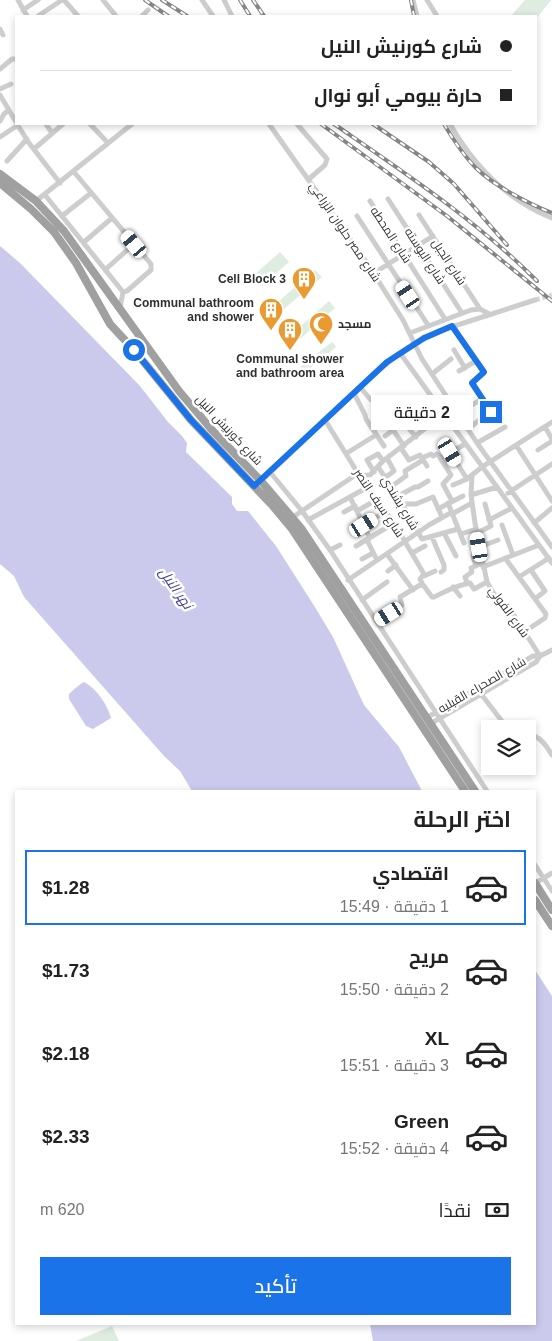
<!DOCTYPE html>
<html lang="ar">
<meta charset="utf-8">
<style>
body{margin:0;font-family:Helvetica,Cairo,sans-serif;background:#f2f2f2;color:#222;direction:rtl;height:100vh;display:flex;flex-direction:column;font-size:19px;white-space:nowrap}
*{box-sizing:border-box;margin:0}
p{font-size:16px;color:#767676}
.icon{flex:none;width:28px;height:28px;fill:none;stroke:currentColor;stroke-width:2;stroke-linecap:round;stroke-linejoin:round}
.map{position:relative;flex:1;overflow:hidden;direction:ltr}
.sheet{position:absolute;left:15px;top:790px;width:521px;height:535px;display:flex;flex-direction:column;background:#fff;border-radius:0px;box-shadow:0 2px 8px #0003;direction:rtl}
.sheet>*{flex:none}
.hud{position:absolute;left:15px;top:15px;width:522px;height:110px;border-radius:0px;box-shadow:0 2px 8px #0003;direction:rtl;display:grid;align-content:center;height:110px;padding:0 25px;background:#fff}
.buttons{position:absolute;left:481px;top:720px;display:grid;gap:10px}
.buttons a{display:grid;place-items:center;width:55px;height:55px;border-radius:0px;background:#fff;box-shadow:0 2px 8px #0003;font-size:25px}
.end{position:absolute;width:22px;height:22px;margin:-11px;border:6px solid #1a73e8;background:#fff;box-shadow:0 0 0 2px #fff}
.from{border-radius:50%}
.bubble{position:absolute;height:35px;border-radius:0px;background:#fff;box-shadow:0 2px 8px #0003;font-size:16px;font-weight:600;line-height:35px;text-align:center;direction:rtl}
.car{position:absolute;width:15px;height:30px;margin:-15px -8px;border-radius:6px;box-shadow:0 0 4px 1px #0007;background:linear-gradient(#fff 24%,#345 0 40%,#fff 0 76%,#345 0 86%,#fff 0)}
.hud b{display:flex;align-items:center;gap:18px;height:48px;font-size:19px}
.hud b+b{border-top:1px solid #e0e0e0}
.hud i{width:12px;height:12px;background:#222}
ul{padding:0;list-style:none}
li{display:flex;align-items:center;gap:15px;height:75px;margin:0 10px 8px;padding:0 15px;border:2px solid transparent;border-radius:0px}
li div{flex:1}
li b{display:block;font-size:19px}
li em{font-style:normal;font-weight:600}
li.current{border-color:#1a73e8}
li>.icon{width:45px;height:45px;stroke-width:1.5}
h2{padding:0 25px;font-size:22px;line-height:60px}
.pay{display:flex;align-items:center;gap:12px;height:55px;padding:0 25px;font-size:19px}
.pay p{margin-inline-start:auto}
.button{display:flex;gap:10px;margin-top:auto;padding:10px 25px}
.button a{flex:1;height:58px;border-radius:0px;background:#1a73e8;color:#fff;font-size:20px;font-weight:600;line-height:58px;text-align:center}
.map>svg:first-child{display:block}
</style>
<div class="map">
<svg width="552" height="1341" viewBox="0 0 552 1341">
<rect width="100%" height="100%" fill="#fff"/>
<path fill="#deede0" d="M525,0H551L536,19V16H511Z
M280,252L289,262L261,286L253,276Z
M315,270L322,277L278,314L272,307Z
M329,301L335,308L300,339L294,332Z
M332,342L336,347L305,372L300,367Z
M112,1326L119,1341H76Z"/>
<path fill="#cbcaed" d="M0,246L20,263L140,386L168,422L182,436L187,443L186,452L232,497V504L237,511H248L276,546L313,604L333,637L364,705L399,747L422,791H192L180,771L164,756L24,597L14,576L0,564Z
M84,682C97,689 107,704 111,718L93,729L86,726L69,699V694C71,692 81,683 84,682Z
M535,970L552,996V1341H373L370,1324H535Z"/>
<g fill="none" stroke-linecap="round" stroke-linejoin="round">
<path stroke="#d6d6d6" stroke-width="5" stroke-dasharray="5 2.5" stroke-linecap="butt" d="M535,300L552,295"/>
<path stroke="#cdcdcd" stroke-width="5" d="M18,0L27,16
M64,0L78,16
M103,0L116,16
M202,0L213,16
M224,0L232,16
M413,0L417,16
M427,0L437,16
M23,10L38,0
M38,16L62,0
M142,16L148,10
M0,29L3,35
M0,69L12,59H16
M0,89L11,84
M0,95L16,122
M0,121L4,114L9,110
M17,124L29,143L60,183
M46,124L52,133
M90,124L108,143
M269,124L367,263L403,320L422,359L477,443L552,547
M297,124L327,159L325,165L309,179
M450,124C474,166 507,200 552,218
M0,137L18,125
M34,149L63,124
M7,161L27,139
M45,195L123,292L127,291L151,270V264L74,172
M388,199L462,313
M36,201L132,124
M370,201L445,319
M419,215L480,309
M62,216L91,193
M357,216L428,325
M84,242L112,218
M106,269L134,244
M374,273L433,236
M120,308L123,292
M452,326L484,373L473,383L491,411L468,429
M410,333L471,310L480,309L489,314
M454,350L465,368
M400,353L552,563
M459,371L476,361
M432,374L451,359
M360,387L371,400L390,406L416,437
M354,393L365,415L366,419L384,446
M458,414L483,398
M325,420L364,483L394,523L424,574L420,579L423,585
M389,424L404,446
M545,427L552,439
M385,436L393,430
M477,443L505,427
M516,445L552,501
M401,448L409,460L420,455L427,466
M538,450L552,441
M450,452L467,479
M347,453L376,435
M422,458L431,454L433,456L437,454L441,458L465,444
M440,458L451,475L443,484L452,501
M378,467L398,496L422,539L458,529
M270,472L302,511L330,550L487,791
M374,472L367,460L378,454L383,461
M472,476L471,495L475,523L487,582L496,597L510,609L540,656
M386,477L394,471L387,458
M259,483L375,373L400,353L424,339L445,329L535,300
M453,485L467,479L482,467L552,422
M392,486L406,476L405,471L423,460
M508,493L552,464
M471,495L497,487
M398,496L415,487H418L428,481
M350,497L369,536L368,542L377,560
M448,503L464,543
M403,504H416L433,497L442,517
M438,509L463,496
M357,511L378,499
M344,512L355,506
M452,514L472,503
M293,517L354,476L370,475L383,461L444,414
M308,520L368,487
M489,520L512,508
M534,523L552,508
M364,525L386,511
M502,525L513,555
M357,531L365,527
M444,533L456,556
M477,533L491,526L485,504
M461,534L476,529
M432,537L444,565V570L441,572
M356,546L394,523
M479,547L498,540
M330,550L340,545
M412,553L425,546
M387,554L413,590
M505,558L546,614L545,618L524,632
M362,559L373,553
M476,566L473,556L480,553
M483,567L539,545
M531,570L545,591L535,599
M388,571L396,565
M424,576L435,571
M519,577L549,558
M348,580L429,525L452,512
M467,583L465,577L472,572L471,568L482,563
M453,587L460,596
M362,600L387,582
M376,621L402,605L400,597L420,585L424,586L432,597H434C446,591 457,585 470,583L474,589L487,582
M481,694L508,729
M426,718L533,656H540L552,650
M430,724L536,662L540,656
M528,734C541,737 545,744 552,755
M535,865L552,891
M535,883L552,873"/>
<path stroke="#a0a0a0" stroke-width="8" d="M0,174L36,201L64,231L179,391L212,430L261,481L301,528L475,791
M0,183L31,209L54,232L76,263L110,324L134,350L191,420L272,505L292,529L465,791
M535,883L552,910
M535,900L552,926"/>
<defs>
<path id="rail" d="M145,0L168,16
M162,0L187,16
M240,0L250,16
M253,0L264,16
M411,0L414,16
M321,124L447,216L552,301
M334,124C405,173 476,220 537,281
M373,124L429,162L454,184L507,245
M444,124C453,139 463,155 476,168C493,185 529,204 552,213"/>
</defs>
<use href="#rail" stroke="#858585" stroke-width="4"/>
<use href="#rail" stroke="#fff" stroke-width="2" stroke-dasharray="5.5" stroke-linecap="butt"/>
</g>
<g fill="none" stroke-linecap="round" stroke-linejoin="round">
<path stroke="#1a73e8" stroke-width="6" d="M134,350L191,420L254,486L387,362L424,338L452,326L484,372L472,383L491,412"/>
</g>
<defs>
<symbol id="building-pin" viewBox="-11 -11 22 30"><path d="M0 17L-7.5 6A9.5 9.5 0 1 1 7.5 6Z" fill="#e99a31" stroke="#fff"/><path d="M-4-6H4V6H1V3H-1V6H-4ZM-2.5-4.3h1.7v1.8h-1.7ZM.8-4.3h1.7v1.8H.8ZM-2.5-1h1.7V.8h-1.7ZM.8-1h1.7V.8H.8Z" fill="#fff"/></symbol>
<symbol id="mosque-pin" viewBox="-11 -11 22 30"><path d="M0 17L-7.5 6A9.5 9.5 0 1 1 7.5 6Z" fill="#e99a31" stroke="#fff"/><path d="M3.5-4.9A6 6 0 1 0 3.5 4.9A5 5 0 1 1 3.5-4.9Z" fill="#fff"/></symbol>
</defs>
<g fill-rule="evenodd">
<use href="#building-pin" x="290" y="265" width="28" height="38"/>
<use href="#building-pin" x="257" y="296" width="28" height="38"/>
<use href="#mosque-pin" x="307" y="310" width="28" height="38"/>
<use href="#building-pin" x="276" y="316" width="28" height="38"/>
</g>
<g text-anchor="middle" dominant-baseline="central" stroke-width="5" stroke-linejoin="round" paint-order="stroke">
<g font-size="12" fill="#303030" stroke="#fff">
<text transform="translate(345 232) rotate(56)">شارع مصر حلوان الزراعي</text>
<text transform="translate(391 235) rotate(57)">شارع المحطه</text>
<text transform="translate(425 256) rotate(57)">شارع البوسته</text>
<text transform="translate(449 262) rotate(57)">شارع الجبل</text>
<text transform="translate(229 430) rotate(47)">شارع كورنيش النيل</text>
<text transform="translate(379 503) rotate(56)">شارع سيف النصر</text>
<text transform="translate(400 503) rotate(59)">شارع بشندي</text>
<text transform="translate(509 612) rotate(54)">شارع الفولي</text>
<text transform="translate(482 685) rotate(-30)">شارع الصحراء القبليه</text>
</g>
<g font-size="12" font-weight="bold" fill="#303030" stroke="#fff" text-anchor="end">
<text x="286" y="279">Cell Block 3</text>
<text x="254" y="303">Communal bathroom<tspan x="254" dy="14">and shower</tspan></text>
<text x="338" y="324" text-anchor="start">مسجد</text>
<text x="290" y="359" text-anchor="middle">Communal shower<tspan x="290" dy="14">and bathroom area</tspan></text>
</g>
<g font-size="14" font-style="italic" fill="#3f3c95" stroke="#fff">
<text transform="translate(176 588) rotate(55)">نهر النيل</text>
</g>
</g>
</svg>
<div class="buttons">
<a><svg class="icon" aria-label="layers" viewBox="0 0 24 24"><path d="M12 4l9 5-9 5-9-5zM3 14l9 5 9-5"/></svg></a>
</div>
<i class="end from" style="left:134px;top:350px"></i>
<i class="end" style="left:491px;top:412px"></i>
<div class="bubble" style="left:371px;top:395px;width:102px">2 دقيقة</div>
<i class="car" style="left:134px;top:244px;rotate:320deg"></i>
<i class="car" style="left:408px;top:295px;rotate:327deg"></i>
<i class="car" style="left:450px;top:452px;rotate:149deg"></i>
<i class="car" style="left:364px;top:525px;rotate:58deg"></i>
<i class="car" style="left:479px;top:547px;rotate:350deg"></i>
<i class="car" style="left:389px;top:614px;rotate:238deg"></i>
<div class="hud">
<b><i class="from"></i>شارع كورنيش النيل</b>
<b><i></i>حارة بيومي أبو نوال</b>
</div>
<section class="sheet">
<h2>اختر الرحلة</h2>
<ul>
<li class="current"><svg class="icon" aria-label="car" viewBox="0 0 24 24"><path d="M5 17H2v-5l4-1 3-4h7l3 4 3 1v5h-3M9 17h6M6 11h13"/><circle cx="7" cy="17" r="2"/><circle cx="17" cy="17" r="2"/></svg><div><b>اقتصادي</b><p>1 دقيقة · 15:49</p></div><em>$1.28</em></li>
<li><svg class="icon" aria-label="car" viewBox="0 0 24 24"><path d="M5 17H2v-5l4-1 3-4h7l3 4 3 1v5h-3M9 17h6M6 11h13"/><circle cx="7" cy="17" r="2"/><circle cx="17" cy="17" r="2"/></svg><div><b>مريح</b><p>2 دقيقة · 15:50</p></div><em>$1.73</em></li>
<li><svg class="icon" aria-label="car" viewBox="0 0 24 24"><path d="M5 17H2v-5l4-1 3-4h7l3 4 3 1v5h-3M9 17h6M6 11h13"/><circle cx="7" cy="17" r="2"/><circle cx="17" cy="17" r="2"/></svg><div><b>XL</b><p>3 دقيقة · 15:51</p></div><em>$2.18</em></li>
<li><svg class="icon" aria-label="car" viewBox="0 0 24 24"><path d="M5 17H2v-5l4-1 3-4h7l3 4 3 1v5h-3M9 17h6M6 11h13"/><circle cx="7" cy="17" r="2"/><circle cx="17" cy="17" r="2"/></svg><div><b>Green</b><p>4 دقيقة · 15:52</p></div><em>$2.33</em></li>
</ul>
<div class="pay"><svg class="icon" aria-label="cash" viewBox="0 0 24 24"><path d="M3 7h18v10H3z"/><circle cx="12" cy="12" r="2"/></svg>نقدًا<p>620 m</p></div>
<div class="button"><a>تأكيد</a></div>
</section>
</div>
